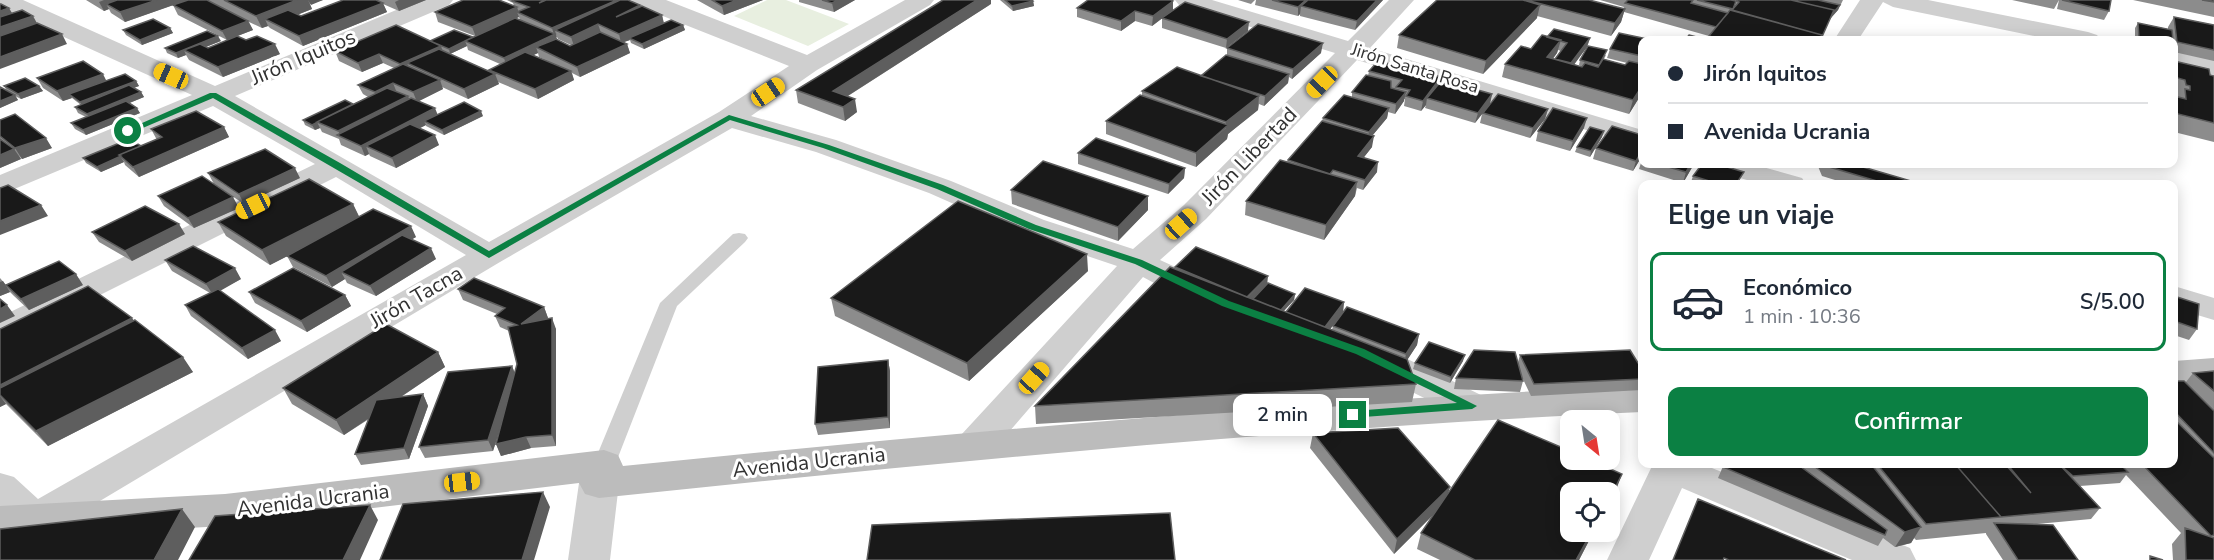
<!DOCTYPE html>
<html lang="es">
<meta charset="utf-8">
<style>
body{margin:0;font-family:"Nunito Sans",sans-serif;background:#f6f6f7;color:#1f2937;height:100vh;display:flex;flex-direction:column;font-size:22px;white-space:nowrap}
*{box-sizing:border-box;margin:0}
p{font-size:20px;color:#747a83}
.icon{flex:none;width:33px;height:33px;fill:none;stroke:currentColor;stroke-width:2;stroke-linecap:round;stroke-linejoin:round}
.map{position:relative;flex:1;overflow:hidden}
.sheet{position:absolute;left:1638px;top:180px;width:540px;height:288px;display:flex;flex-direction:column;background:#fff;border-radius:12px;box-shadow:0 3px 15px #0003}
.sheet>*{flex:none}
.hud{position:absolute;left:1638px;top:36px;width:540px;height:132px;border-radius:12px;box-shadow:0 3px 15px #0003;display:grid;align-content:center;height:132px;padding:0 30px;background:#fff}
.needle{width:39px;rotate:150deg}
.buttons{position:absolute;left:1560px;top:410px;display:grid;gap:12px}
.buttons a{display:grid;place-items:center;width:60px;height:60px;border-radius:12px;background:#fff;box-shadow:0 3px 15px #0003;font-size:30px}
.end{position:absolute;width:27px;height:27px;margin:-14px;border:8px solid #0b8043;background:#fff;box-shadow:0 0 0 3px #fff}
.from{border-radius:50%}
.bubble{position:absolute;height:42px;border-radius:12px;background:#fff;box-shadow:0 3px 15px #0003;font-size:20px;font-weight:600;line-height:42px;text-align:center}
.car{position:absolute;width:18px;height:36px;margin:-18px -9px;border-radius:8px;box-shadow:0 0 4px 2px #0007;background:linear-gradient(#f5c518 24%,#345 0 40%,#f5c518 0 76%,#345 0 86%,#f5c518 0)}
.hud b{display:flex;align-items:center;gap:21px;height:57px;font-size:22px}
.hud b+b{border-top:2px solid #e0e1e3}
.hud i{width:15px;height:15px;background:#1f2937}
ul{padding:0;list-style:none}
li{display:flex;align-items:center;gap:18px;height:99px;margin:0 12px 9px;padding:0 18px;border:3px solid transparent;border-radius:12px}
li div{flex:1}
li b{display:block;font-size:22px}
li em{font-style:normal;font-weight:600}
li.current{border-color:#0b8043}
li>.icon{width:54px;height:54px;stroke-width:1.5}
h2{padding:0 30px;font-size:27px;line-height:72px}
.button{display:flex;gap:12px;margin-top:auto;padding:12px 30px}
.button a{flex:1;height:69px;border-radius:12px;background:#0b8043;color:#fff;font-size:24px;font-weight:600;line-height:69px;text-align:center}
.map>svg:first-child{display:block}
</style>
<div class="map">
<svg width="2214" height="560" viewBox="0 0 2214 560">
<rect width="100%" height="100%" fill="#fff"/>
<path fill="#e8efe0" d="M767,0H786L849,24L808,46L734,16Z"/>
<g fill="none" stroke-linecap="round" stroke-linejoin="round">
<path fill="#cfcfcf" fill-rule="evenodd" d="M739,233L745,234L748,238L745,242L677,306L615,465L612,471L604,473L596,471L593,465L660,303L733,234Z"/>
<path fill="#cfcfcf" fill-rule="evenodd" d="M0,0H23L215,86L420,0H453L449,5L235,96L489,242L719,112L789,66L635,5L631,0H666L807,55L905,0H934L930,5L817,70L751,116L836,140L951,181L1044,220L1133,249L1184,205L1335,53L1179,5L1175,0H1212L1348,41L1389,0H1414L1370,48L1642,130V147L1357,60L1206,219L1160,260L1217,286L1222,294L1217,302C1192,308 1165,288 1143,277L989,455L975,459L961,455L956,445L961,435L1117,266L1022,234L929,193L816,152L732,128L500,262L48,532C23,541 17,530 0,513V473L14,477L38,499L466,255L336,177L12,339L0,342V317L315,164L213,106L0,195V175L192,95L0,8Z
M1860,0H1928L2088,32L2097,35L2101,40H2054L1893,7L1883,2L1858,40H1834Z
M2174,50L2214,59V75L2174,66Z
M1707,164H1752L1802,178L1806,184H1761L1712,170Z
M2174,286L2214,298V320L2174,308Z
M1374,346L1387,349L1485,397L1491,406L1485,415L1472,419L1459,415L1361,367L1356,358L1361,349Z
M1653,464H1702L1910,548L1916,560H1852L1682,488L1649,560H1607Z
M599,468L613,472L619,483L610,560H568L579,483L585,472Z"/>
<path fill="#bcbcbc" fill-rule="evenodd" d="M2214,358V382L2174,385V361Z
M1642,386V412C1293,428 946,462 599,498L585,494L579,483L225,526L0,538V506L225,494L604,450L618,455L623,466C963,432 1301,401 1642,386Z"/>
</g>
<path fill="#8c8c8c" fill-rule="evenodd" d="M86,0H323L310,4L312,9L297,15L301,16L343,0H426L399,11L383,4L387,12L303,46L270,28L268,26L262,28L249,22L253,30L227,40L178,15L173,5L187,0L125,22L111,13L109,9L104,11Z
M507,0H619L640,5L641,7L662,15L664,23L683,25L685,30L644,49L631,43L630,40L624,42L627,44L630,53L580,77L572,73L574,80L538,99L498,82L499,84L468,99L442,87L443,89L419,101L438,115L483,116L444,135L426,126V125L420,128L439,145L396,168L370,156L369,154L365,156L341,145L339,139L322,132L320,128L315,130L305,125L303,120L353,104L368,97L363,94L358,85L394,68L383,63L362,72L339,61L335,51L473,37L475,36L438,22L435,12L514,6L513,3ZM519,17L520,20H512ZM556,37H557L558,39L571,45L570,46L556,39ZM467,46L468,50L500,64L489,70V71L450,54ZM538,53L539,57L548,61L533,55Z
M697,0H763L724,15Z
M799,0H855L834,12L799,2Z
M1000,0H1032L1033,1L1034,6L1013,11Z
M1238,0H1255L1251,4Z
M1256,0H1383L1355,30L1300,16V14L1298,16L1255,5Z
M1437,0H1589L1623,9L1624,7L1600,0H1731L1736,1L1734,8L1737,0H1843L1838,10L1830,19L1820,40H1685H1708L1709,36L1624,12L1621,22L1611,36L1537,16V18L1483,74L1397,48L1399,35Z
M2012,0H2059L2054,9Z
M2059,0H2111L2109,11L2104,20L2057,9Z
M2133,0H2214V17Z
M1173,1V10L1152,26L1135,21L1121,31L1077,17V8Z
M991,4L848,96L857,112L845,121L798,103L796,90Z
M2174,17L2214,25V61L2174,52V40H2135V28L2138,23L2168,29V27Z
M1162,18L1248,31L1226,48L1162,28Z
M170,28L173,33L142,45L126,35L123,30Z
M1547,37L1590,38L1587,47L1574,64L1582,67L1579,65L1580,60L1606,55L1604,59L1625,65L1627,63L1607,58L1610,49L1642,40V93L1629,114L1502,77L1505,64L1531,49ZM1558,50L1561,51L1555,59H1553L1557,53Z
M246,40L280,54L223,77L189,60L186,55L178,58L167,53L165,48L221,41L206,47L208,48Z
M1227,48L1321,53L1292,79L1289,77L1288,83L1264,106L1259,104L1258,110L1228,134L1227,139L1196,167L1106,134V121L1142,95V91L1201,75L1227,55Z
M2174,61L2214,76V142L2174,132Z
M1369,71L1440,83L1492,94L1490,104L1548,109L1545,119L1530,138L1480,123L1482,114L1475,123L1425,108L1426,105L1421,111L1404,106L1405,99H1404V101L1395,114L1388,112L1387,118L1372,136V147L1364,157L1377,172L1363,190L1357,188L1355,196L1324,240L1245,215L1246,201L1287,162L1288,160L1322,121L1323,118L1352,97V92L1368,76Z
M37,78L136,81L139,86L133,88L141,92L144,97L129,103L140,113L86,135L75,129L71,123L86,117L78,113L75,107L81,105L72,98L63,101L43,88Z
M4,86H39L43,91L21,99L15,96L18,100L0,108V87L7,91Z
M0,120L52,148L22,159L19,156L21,159L0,168Z
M224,127L229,137L139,177L125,165L124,162L101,172L86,163L83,158L141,146L157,140L151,129Z
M1584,128L1570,151L1536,141L1538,131Z
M1604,131L1602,137L1590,157L1575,152L1577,147Z
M1596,148L1642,156L1633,171L1593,159Z
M1078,153L1185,168L1184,178L1168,194L1078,164Z
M1642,160V164H1694L1683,183L1639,169Z
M1817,164H1858L1863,167L1921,184H1848L1822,176Z
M1744,172L1737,184H1700L1691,182L1693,176Z
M208,173L300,178L244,204L214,184Z
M1011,190L1148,210L1118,241L1012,204Z
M158,196L239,208L194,228L164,206Z
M353,204L359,216L416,237L412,239L436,259L376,296L347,283L345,279L332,287L293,267L287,256L297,251L270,265L226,236L218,222Z
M92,232L185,234L132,261L99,242Z
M165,260L241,279L220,290L281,341L248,359L191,316L185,305L210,293L172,271Z
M1175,267L1267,284L1295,294L1294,300L1284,311L1286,312L1344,302L1343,312L1330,329L1332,330L1333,326L1419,334L1417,345L1407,360L1416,384L1412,402L1036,424L1035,406L1175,269Z
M1088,271L969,381L835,316L831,298Z
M0,278L6,285H83L29,310L14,296L10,292L0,296Z
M458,289L544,307L548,318L547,319L556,329V446L531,448L501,456L496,444L502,424L493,451L425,458L419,447L512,366L515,373L517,364L509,331L500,327L495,316L497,314L463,300Z
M249,292L345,295L351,306L307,332L255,303Z
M2174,296L2197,329L2189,340L2174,335Z
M134,321L193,372L48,446L6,404L0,407V329Z
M438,352L445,367L401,397L423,394L428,406L409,459L361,465L355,454L369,419L344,435L292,404L283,388Z
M1520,355L1642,363V390L1531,396L1523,379V381L1520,392L1454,389L1456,378L1518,362Z
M888,360L890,371V428L818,435L815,424Z
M1463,361L1450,383L1413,369L1415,363Z
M2214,371V560H2173L2172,544L2181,533L2126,475L2120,483L2080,486L2100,508L2091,519L2037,524L2078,560H2003L1986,534V533L1916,540L1914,538L1911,543L1895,547L1883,538L1878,546L1718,478L1724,464H2174V381L2186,382L2193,373Z
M1313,433L1448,493L1616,490L1570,531H1594L1579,560H1440L1417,549L1421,533L1434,514L1394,554L1310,448Z"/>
<path fill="#5e5e5e" d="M104,0H136L106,4L109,9L104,11L99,2Z
M157,0H188L125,22L120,12Z
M297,0H308L312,9L274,24L265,19L268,26L262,28L256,16Z
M308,0H323L311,5Z
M399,0H426L399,11L395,2Z
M617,0H619L621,9L555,30L558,44L536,47L538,53L507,68L504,58L554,35L552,28Z
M737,0H763L724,15L722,6Z
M838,0H855L834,12L832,3Z
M977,0H991V4L835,104L833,91Z
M1306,0H1314L1301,6L1300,14L1298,16V7Z
M1377,0H1383L1355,30L1357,21Z
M1033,1L1034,6L1013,11L1012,6Z
M1173,1V10L1152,26L1153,16Z
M383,3L387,12L303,46L299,36Z
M1540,5L1537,18L1483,74L1486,61Z
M1840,5L1838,10L1830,19L1820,40H1819L1834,10Z
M517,7L519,13L517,12L519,17L476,37L472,27Z
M9,8L12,13L0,17V11Z
M1625,9L1621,22L1611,36L1615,23Z
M1135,11V21L1121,31V21Z
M662,15L664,25L629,38L630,40L621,43L619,34Z
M33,16L38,25L0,38V27Z
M248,21L253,30L227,40L222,31Z
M1249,22L1248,31L1226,48L1227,39Z
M598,24L601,33L574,46L571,37Z
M683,25L685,30L644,49L642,44Z
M170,28L173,33L142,45L140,40Z
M62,34L67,44L0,69V57Z
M218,36L221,41L190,53L184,50L186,55L178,58L176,53Z
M1590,38L1587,47L1568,73L1571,63Z
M1561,40L1557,53L1544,70L1547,57Z
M465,41L467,46L450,54L449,49Z
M1323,43L1321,53L1292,79L1293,69Z
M275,44L280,54L223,77L218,67Z
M627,44L630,53L580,77L577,67Z
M441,46L444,55L407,63L410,70L404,73L400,64Z
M379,54L383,63L362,72L358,63Z
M571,71L574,80L538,99L535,89Z
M103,74L108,84L69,94L72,98L63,101L57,91Z
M495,74L499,84L468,99L464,89Z
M1289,74L1288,83L1264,106L1265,96Z
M1441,77L1439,87L1427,98L1426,105L1421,111L1423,101Z
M440,80L443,89L417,102L413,92Z
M136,81L139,86L83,107L80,102Z
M393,83L397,93L379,101L375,92Z
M39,86L43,91L21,99L18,94Z
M1642,86V93L1629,114L1633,100Z
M141,92L144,97L91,119L87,114Z
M1406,92L1404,101L1395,114L1396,104Z
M1492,94L1490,104L1475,123L1478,113Z
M15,95L18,100L0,108V101Z
M408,96L412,106L341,136L338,131Z
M1259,96L1258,110L1228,134L1227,139L1196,167V153L1226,128V122Z
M855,99L857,112L845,121L843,107Z
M137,108L140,113L86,135L83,130Z
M435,108L439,118L424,121L426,125L376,150L366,146L369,154L365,156L361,146Z
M1389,108L1387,118L1367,142L1369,132Z
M1548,109L1545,119L1530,138L1533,128Z
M481,111L483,116L444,135L442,130Z
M1587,118L1584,128L1570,151L1573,141Z
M317,122L320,128L315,130L312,125Z
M224,127L229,137L139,177L133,167Z
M1604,131L1602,137L1590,157L1591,151Z
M435,135L439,145L396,168L392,158Z
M1374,136L1372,147L1357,166L1358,156Z
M46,138L52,148L22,159L15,148Z
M14,149L21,159L0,168V155Z
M1642,151V156L1633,171L1636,161Z
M120,156L124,162L101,172L97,167Z
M1378,162L1377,172L1363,190L1365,180Z
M1691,164H1694L1683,183L1686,172Z
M295,168L300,178L244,204L239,194Z
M1185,168L1184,178L1168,194L1169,184Z
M1357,182L1355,196L1324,240L1326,225Z
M1148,196V210L1118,241V227Z
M233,197L239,208L194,228L188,218Z
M353,204L360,219L270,265L262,250Z
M41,205L48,216L0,235V221Z
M179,224L185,234L132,261L125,251Z
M411,226L416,237L350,276L341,272L345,279L332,287L326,276Z
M431,248L436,259L376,296L370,286Z
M1087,254L1088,271L969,381L967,363Z
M235,268L241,279L213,295L206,284Z
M76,274L83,285L29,310L21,299Z
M1268,276L1267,286L1253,301L1247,298Z
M3,281L10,292L0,296V282Z
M1295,294L1294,300L1278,317L1279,312Z
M345,295L351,306L307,332L301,321Z
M1344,302L1343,312L1323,339L1325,328Z
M7,305L15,316L0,323V309Z
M544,307L548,318L525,335L521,324Z
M132,318L142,332L0,395V385Z
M552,318L556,329V446L552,435Z
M275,330L281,341L248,359L242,348Z
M1419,334L1417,345L1404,365L1406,354Z
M438,352L445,367L344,435L336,420Z
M1465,355L1463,361L1450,383L1451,377Z
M183,357L193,372L48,446L36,431Z
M888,360L890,371V428L888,417Z
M512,366L516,377L493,451L488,440Z
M423,394L428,406L409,459L404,448Z
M0,396L6,404L0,407Z
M526,437L531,448L501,456L496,444Z
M1622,474L1616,490L1610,502V498Z
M1450,487L1446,502L1394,554L1397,539Z
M543,492L550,507L534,560H522Z
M370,505L378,520L360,560H343Z
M182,509L195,527L178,560H154Z
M1921,527L1911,543L1895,547L1905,532Z
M1592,531H1594L1579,560H1576Z"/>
<path fill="#191919" stroke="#5e5e5e" stroke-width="1.5" d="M117,0H157L120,12L106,4Z
M188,0H207L248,21L222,31L173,5Z
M224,0H297L256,16Z
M343,0H376L383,3L299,36L265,19L288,10L301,16Z
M463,0H499L517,7L472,27L435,12Z
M514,0H545L539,3L546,0H617L552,28L517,12L529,7L512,1Z
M620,0H628L640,5L616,17L642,6L662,15L619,34L598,24L571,37L555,30Z
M712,0H737L722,6Z
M822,0H838L832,3Z
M943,0H977L833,91L855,99L843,107L796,90Z
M1005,0H1032L1033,1L1012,6Z
M1088,0H1171L1173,1L1153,16L1135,11L1121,21L1077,8Z
M1272,0H1306L1298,7Z
M1308,0H1377L1357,21L1301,6Z
M1437,0H1523L1540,5L1486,61L1399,35Z
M1526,0H1589L1625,9L1615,23Z
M1628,0H1693L1691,3L1728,13L1716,27L1625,3Z
M1697,0H1731L1736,1L1733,9Z
M1737,0H1791L1834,10L1821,39L1822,35L1732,10L1739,2L1736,1Z
M1791,0H1818L1840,5L1832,14L1834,10Z
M2062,0H2111L2109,11Z
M2202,0H2214V2Z
M1185,2L1249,22L1227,39L1162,18Z
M0,4H1L9,8L0,11Z
M22,10L33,16L0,27V17Z
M1730,10L1822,35L1819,40H1723L1709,36Z
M2174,17L2214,25V50L2177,42Z
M515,18L555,34L504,58L465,41Z
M153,19L170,28L140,40L123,30Z
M671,20L683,25L642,44L629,38Z
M37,23L62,34L0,57V36Z
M2138,23L2172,30L2173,40H2147L2139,39Z
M1258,24L1323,43L1293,69L1227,48Z
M396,25L441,46L400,64L379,54L358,63L335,51Z
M1554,29L1590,38L1571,63L1555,59L1567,43L1547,37Z
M454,30L473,37L449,49L430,41Z
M207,31L218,36L176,53L165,48Z
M600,32L627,44L577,67L536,47L556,39L570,46Z
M1619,33L1652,40H1642V56L1610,49Z
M1542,35L1561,40L1547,57L1582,67L1585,63L1598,67L1603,59L1625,65L1629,61L1642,64V86L1633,100L1505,64L1521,46L1531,49Z
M1689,35L1708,40H1685Z
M237,36L246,40L257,36L275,44L218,67L184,50L200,44L208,48Z
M1588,46L1607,50L1599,65L1580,60Z
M439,49L495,74L464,89L407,63Z
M525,52L571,71L535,89L489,70Z
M1226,55L1289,74L1265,96L1201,76Z
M83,61L103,74L57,91L37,78Z
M1378,61L1441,77L1423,101L1406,96L1410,90L1396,87L1402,80L1369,71Z
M2174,61L2209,69L2210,75L2214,76V123L2174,113V96L2186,99L2185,89L2190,90V86L2186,85L2185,80L2174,77Z
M403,64L440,80L413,92L393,83L375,92L358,85Z
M1177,67L1259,96L1226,122L1142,91Z
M125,74L136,81L80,102L69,94Z
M1366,75L1391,81V88L1406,92L1396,104L1352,92Z
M25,78L39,86L18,94L4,86Z
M1442,80L1492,94L1478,113L1427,98Z
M129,85L141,92L87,114L75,107Z
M0,87L15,95L0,101Z
M387,88L408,96L338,131L317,122Z
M1498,94L1548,109L1533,128L1483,113Z
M1140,95L1228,125L1196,153L1106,121Z
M1344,95L1389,108L1369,132L1323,118Z
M411,98L435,108L361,146L337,135Z
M345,100L353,104L317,122H318L312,125L303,120Z
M126,101L137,108L83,130L71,123Z
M464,102L481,111L442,130L424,121Z
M1553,108L1587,118L1573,141L1538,131Z
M196,111L224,127L133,167L119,155L162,137L151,129Z
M15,114L46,138L15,148L0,136V120Z
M1322,121L1374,136L1358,156L1378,162L1365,180L1333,170L1330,174L1288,160Z
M410,124L435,135L392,158L366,146Z
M1612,126L1642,135V151L1636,161L1596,148Z
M1590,127L1604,131L1591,151L1577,147Z
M1096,138L1185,168L1169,184L1078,153Z
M0,139L14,149L0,155Z
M129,139L141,146L119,155L121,156L97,167L83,158Z
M265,149L295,168L239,194L208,173Z
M1280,160L1357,182L1326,225L1246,201Z
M1043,161L1148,196L1118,227L1011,190Z
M1658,164H1691L1686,172Z
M1702,164H1717L1744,172L1736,184H1719L1693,176Z
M1825,164H1858L1863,167L1921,184H1887L1826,166Z
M202,176L233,197L188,218L158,196Z
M309,179L353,204L262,250L218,222Z
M8,185L41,205L0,221V188Z
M958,201L1087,254L967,363L831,298Z
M145,206L179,224L125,251L92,232Z
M373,209L411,226L326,276L287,256Z
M402,235L431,248L370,286L341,272Z
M193,246L235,268L206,284L165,260Z
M1196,247L1268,276L1247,297L1175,267Z
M59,261L76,274L21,299L6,285Z
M1170,267L1407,359L1416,384L1035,406Z
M293,268L345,295L301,321L249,292Z
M474,278L544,307L521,324L552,318V435L526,437L496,444L517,364L508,327L517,325L495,316L505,308L458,289Z
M1268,283L1295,294L1281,310L1253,299Z
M88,286L132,318L0,385V329Z
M1305,288L1344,302L1325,327L1286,312Z
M218,289L275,330L242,348L185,305Z
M2174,296L2199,304L2197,329L2174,321Z
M0,299L7,305L0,309Z
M1347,307L1419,334L1406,354L1333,326Z
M135,320L183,357L36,431L0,395V388Z
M386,324L438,352L336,420L283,388Z
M1429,342L1465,355L1451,377L1415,363Z
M1474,350L1515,352L1523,381L1456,378Z
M1630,350L1638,363H1642V379L1534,384L1520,355Z
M888,360V417L815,424L818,367Z
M512,366L488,440L419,447L448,372Z
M2214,371V391L2193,373Z
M2174,381H2184L2214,411V453L2174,411Z
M423,394L404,448L355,454L376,400Z
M2174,419L2214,458V535L2211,536L2142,464H2174Z
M1498,420L1570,451V459H1588L1622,474L1610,498V492H1570V531H1592L1576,560H1475L1421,533Z
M1398,428L1450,487L1397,539L1313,433Z
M1725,464H1797L1887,530L1885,535L1723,467Z
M1811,464H1871L1921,527L1905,532Z
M1877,464H1955L2001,517L1926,524Z
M1955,464H2005L2031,493L2007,464H2059L2100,508L2001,517Z
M2059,464H2120L2128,472L2073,476Z
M543,492L522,560H380L403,504Z
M1698,499L1846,560H1729L1724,558L1723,560H1673Z
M370,505L343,560H189L215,516Z
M182,509L154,560H0V529Z
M1170,513L1175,560H867L872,525Z
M1994,523L2053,525L2078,560H2018Z
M2185,528L2214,538V560H2186Z
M2150,556L2163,560H2150Z"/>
<path fill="#0b8043" d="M210,93H216L340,163L489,251L729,115L829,145L943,185L1036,225L1142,260L1229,301L1364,349L1477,406L1472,409L1350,418L1348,415L1353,411L1457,403L1356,354L1222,306L1135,264L1029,229L937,189L823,148L730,120L489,258L213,98L131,133L124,131Z"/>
<g text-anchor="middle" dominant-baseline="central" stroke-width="6" stroke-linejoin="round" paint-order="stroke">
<g font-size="18" fill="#323232" stroke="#fff">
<text transform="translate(1415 68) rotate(17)">Jirón Santa Rosa</text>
</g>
<g font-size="21" fill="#323232" stroke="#fff">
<text transform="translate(303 57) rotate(-23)">Jirón Iquitos</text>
<text transform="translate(1249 156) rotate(-46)">Jirón Libertad</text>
<text transform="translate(416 297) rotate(-30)">Jirón Tacna</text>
<text transform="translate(809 462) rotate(-6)">Avenida Ucrania</text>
<text transform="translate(313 500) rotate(-7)">Avenida Ucrania</text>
</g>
</g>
</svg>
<div class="buttons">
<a><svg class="needle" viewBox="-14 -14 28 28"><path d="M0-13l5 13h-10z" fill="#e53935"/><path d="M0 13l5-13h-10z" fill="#747a83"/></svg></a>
<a><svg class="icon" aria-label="locate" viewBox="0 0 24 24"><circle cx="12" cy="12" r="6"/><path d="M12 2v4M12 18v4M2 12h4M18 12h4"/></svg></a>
</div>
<i class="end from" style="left:128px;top:131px"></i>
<i class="end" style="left:1353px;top:415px"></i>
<div class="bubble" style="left:1233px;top:394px;width:99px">2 min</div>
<i class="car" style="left:171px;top:76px;rotate:294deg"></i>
<i class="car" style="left:1322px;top:82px;rotate:224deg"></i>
<i class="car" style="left:768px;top:92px;rotate:56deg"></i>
<i class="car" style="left:253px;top:206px;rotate:244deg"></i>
<i class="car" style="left:1181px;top:224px;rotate:48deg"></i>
<i class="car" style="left:1034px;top:378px;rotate:42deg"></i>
<i class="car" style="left:462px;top:482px;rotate:83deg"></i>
<div class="hud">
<b><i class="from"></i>Jirón Iquitos</b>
<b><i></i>Avenida Ucrania</b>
</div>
<section class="sheet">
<h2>Elige un viaje</h2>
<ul>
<li class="current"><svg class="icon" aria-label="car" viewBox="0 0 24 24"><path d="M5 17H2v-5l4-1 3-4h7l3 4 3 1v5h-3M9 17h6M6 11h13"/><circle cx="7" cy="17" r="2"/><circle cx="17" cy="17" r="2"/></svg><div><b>Económico</b><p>1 min · 10:36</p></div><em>S/5.00</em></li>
</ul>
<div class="button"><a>Confirmar</a></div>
</section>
</div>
